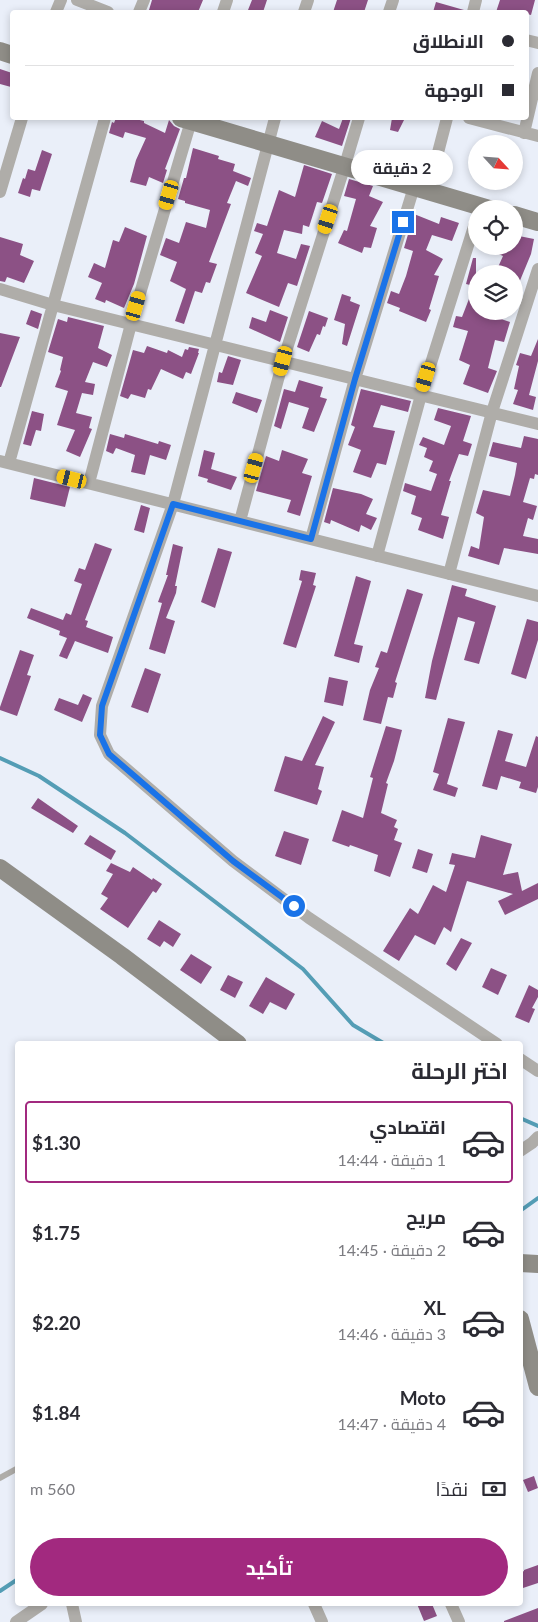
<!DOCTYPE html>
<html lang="ar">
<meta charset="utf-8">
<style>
body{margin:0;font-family:Lato,Cairo,sans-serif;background:#f7f7f7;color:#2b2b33;direction:rtl;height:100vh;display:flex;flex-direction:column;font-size:19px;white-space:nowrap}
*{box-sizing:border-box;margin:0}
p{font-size:16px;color:#7c7c81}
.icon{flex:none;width:28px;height:28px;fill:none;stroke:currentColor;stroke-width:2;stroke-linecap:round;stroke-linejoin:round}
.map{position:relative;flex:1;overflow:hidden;direction:ltr}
.sheet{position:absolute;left:15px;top:1041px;width:508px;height:565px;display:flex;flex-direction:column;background:#fff;border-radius:5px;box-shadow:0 2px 8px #0003;direction:rtl}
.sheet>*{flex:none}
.hud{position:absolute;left:10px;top:10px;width:519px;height:110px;border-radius:5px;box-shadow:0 2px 8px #0003;direction:rtl;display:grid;align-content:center;height:110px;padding:0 15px;background:#fff}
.needle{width:32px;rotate:116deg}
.fabs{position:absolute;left:468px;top:135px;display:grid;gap:10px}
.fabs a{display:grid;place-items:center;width:55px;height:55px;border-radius:50%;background:#fff;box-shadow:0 2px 8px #0003;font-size:25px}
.end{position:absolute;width:22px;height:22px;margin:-11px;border:6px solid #1a73e8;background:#fff;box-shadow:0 0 0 2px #fff}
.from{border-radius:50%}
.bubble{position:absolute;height:35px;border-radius:18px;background:#fff;box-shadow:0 2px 8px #0003;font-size:16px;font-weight:700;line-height:35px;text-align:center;direction:rtl}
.car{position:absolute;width:15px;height:30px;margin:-15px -8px;border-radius:6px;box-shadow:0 0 4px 1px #0007;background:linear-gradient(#f5c518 24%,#345 0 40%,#f5c518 0 76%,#345 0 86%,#f5c518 0)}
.hud b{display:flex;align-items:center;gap:18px;height:48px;font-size:19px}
.hud b+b{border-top:1px solid #e1e1e2}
.hud i{width:12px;height:12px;background:#2b2b33}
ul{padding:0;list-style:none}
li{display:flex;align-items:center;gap:15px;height:82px;margin:0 10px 8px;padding:0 5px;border:2px solid transparent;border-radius:5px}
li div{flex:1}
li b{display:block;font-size:19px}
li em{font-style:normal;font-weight:700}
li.on{border-color:#a2297f}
li>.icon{width:45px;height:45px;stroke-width:1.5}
h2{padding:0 15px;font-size:22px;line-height:60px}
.pay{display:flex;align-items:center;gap:12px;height:55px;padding:0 15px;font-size:19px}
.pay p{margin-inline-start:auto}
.button{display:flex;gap:10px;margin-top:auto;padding:10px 15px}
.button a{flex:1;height:58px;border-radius:30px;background:#a2297f;color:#fff;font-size:20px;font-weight:700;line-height:58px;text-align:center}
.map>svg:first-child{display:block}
</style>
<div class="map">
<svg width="538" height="1622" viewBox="0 0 538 1622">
<rect width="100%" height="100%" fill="#eaeff9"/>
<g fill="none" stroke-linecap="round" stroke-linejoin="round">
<path stroke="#549db5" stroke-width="4" d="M0,758L39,776L125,833L303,969L353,1025L385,1044
M520,1118L538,1126
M520,1211L538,1198
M0,1591L18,1579"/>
</g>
<path fill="#8c5185" d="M152,0H203L198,12H157L149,10Z
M252,0H267L263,12L248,10Z
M337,0H368L364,12H333Z
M500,0H535L531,15L512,10L511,12H496Z
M436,2L464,10V12H433Z
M0,69L12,73L11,87L0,84Z
M116,118H131L144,121V123L165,133L169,120L174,126L180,129L165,169L167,170L163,183L149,177L146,186L130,182L136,160L146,138L125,132L123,138L109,133L112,122L114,123Z
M343,118H351L342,146L315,137L322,121L339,129Z
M392,118H405L398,132L390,130Z
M193,148L219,156L218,159L235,164L233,171L251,178L248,186L236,181L227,203L231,204L209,262L217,264L210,283L206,282L202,293L195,291L184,324L175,321L186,289L170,281L177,262L160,255L166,238L179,243L186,222L206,228L210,210L185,203V201L178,199L184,178H186Z
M42,150L52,154L40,191L32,189L30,197L18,193L23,178L25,179L28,169L35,171Z
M304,165L332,174L322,203L317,202L309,227L303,225L302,234L284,230L277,253L296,259L301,244L310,246L297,286L288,283L279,307L246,293L262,256L255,253L263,234L254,231L257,223L267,226L279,190L295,197Z
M349,179L373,186L369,196L383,202L370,226L377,228L371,248L364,247L362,253L338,243L344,230L347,231L356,199L344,196Z
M414,214L439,224L441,217L459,223L452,241L432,235L426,250L443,259L434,275L439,276L429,309L431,310L426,322L399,311L400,308L387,303L391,291L399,294L406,276L413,251L404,248Z
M125,227L147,236L134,284L124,308L106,300L105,303L95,299L102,283L88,277L94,263L105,268L113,240L119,242Z
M514,235L534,239L531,254L514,295V274H495L503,256L481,246H514Z
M0,237L23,244L20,255L34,261L24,283L7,277L5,282L0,281Z
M473,258H476V311H496L495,317L510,322L504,342L495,340L488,368L497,371L488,393L463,384L470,365L459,360L468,331L453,327L456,316L462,317L474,286L466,284Z
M342,294L351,297L350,301L360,305L347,346L342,344L345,324L334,320Z
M31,310L42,314L38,329L26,324Z
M270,310L288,317L280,342L249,328L252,317L266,322Z
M309,311L328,318L325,327L323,326L320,335L317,334L309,352L297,347Z
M68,317L104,326L98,348L112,355L107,367L93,362L85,382L95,384L93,395L82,393L76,413L92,417L89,428L92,429L80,457L66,451L75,430L57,425L68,391L55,387L61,371L60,370L63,357L48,352L58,319L67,322Z
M0,333L20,337L1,387H0Z
M538,339V361L529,395L536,397L533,410L513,404L518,390L514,389L519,366L516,365L520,353L531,356Z
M147,346L167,353L168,350L182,357L185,349L188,350L189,347L199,349L198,353H199L191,374L186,372L183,379L161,369L151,390L148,389L145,398L131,394L128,399L120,396L133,350L144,353Z
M228,356L241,360L233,385L217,382L219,372L222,373Z
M299,380L323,387L320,397L327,399L314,432L302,428L309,408L289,402L281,429L274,426L284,389L295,392Z
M361,389L411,401L408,412L381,405L373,427L395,431L386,465L377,463L371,478L353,472L361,450L348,445L355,427L351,425Z
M236,392L262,400L257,413L232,403Z
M438,408L471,416L463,441L472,444L468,456L459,454L449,481H451L441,515L449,517L443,539L418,530L422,518L411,514L416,496L403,491L405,483L431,491L437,474L429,471L433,461L424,457L427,448L419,445L423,437L444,445L451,426L434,420Z
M32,411L44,414L41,431L36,430L31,446L23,444Z
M110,434L124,438L125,434L158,444L159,441L171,445L166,460L150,455L145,475L131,472L135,455L116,448L113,454L106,451Z
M524,436L538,439V475L535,474L534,479L530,478L523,502L537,506L533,520L528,518L523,536L538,539V554L504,548L499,565L468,556L471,546L479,549L484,517L476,513L483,490L510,496L515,475L517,463L489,456L493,442L521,448Z
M204,450L215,453L211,469L237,477L231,490L207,482L208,479L198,476Z
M282,450L308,459L302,473L312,476L300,516L287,512L291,500L256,491L266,456L279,461Z
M34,478L70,487L65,507L30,499Z
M333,488L361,494L373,499L366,514L377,518L371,530L361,525L359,532L331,520L330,524L324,522Z
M141,505L150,508L144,533L134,530Z
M95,543L112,549L85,620L88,621L86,627L113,637L108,653L75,641L67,659L59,656L67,638L59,635L60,631L27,618L31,608L63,620L66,613L71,615L82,584L74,581L79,568L85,570Z
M173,544L183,547L175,586H177L176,593L166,618L175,621L165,654L149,649L162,603L158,602L168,575H166Z
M218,548L232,552L215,608L201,602Z
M301,570L316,573L313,585L316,586L296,648L283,644L302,581L299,580Z
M356,576L371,581L354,644L363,646L359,663L334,656Z
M452,585L467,589L465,596L496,606L479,664L464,660L475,622L458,617L436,700L425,698L432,661Z
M407,589L423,594L395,682L397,683L393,698L388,697L381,724L363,720L370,690L379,668L375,667L381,651L387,653Z
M527,619L538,622V640L526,679L511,674Z
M20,650L34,655L27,675L31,676L17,716L0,710V707Z
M145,668L161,674L148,713L131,707Z
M329,677L348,681L343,706L324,702Z
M83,694L92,698L82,722L54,710L59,698L78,705Z
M323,716L335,722L315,765L324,767L318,789L322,791L317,805L274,791L285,756L302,761Z
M448,718L465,722L447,784L458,788L455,797L433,790L439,774L433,772Z
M386,726L402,730L394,761L386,783L388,784L381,813L397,820L394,827L398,829L394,840L402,843L390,877L374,871L378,855L350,845L349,847L332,841L342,810L363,818L373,778L370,777Z
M498,730L513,734L505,761L526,767L536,736L538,737V787L536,793L519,788L521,782L501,776L497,790L482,786Z
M38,798L78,826L73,833L31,808Z
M284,831L309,839L301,865L275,856Z
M90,835L116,851L111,860L84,844Z
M481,835L512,844L503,875L518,872L522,891L538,883V899L505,915L498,901L513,894L467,881L451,932L444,927L435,945L415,935L399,961L383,951L410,908L418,914L433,885L446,892L455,865L449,864L452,853L475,858Z
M418,849L433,854L427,873L412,868Z
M111,863L130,872L133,867L152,880L153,878L162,884L156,893L153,891L128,928L100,909L108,898L101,894L113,874L106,871Z
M159,920L181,934L173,947L164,941L160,947L147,939Z
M461,938L472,943L456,971L446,964Z
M191,954L212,967L201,984L180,970Z
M491,968L507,975L498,995L482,987Z
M228,975L243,982L235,998L220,990Z
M266,977L295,994L286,1010L270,1002L263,1014L249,1006Z
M529,985L538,990V997L532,1008L535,1009L529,1023L515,1017Z
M534,1476L538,1488L528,1492L523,1480Z
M538,1565V1583L520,1589V1573L524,1571V1570Z
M417,1604H432L437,1616L424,1621Z
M538,1608V1622H504V1621Z"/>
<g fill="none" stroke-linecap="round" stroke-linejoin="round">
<path stroke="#afada9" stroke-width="6" d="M0,1478L18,1468"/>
<path stroke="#afada9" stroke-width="12" d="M77,0L108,12
M56,12L61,0
M139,12L144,0
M223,12L227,0
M304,12L308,0
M389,12L393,0
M473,12L476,0
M526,40L538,43
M275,118L173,504L102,706L100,735L109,754L233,861L309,918L497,1044
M469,118L538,136
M524,133L538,73
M428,191L447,118
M0,192L22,118
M0,289L53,305L538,424
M0,461L538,596
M9,463L105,118
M89,483L131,324L191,121
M240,521L283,361L345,165L359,118
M311,539L355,379L414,187
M377,556L421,395L476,220
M449,574L492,412L538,269
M520,1059L538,1071
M520,1151L532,1143L538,1137
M72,1604L76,1622
M314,1604L322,1622
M451,1604L459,1622
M16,1622L42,1604"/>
<path stroke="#8f8d87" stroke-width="18" d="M0,51L12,55
M181,118L489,209
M514,215L538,222
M0,868L122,956L238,1044
M520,1263L538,1264
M520,1319L538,1387"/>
</g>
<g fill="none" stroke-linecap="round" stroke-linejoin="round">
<path stroke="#1a73e8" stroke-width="6" d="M294,906L233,861L109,754L100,735L102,706L173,504L311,539L355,379L403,222"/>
</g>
</svg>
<div class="fabs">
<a><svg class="needle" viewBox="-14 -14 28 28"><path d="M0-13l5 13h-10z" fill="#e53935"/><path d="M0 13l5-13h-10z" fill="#7c7c81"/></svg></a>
<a><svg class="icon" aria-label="locate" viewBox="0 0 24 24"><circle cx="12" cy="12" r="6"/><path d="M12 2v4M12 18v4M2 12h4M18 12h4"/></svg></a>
<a><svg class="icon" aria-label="layers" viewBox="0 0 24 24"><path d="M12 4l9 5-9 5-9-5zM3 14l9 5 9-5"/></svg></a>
</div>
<i class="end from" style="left:294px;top:906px"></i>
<i class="end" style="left:403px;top:222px"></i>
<div class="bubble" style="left:351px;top:150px;width:102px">2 دقيقة</div>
<i class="car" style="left:169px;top:195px;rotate:197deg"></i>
<i class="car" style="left:328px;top:219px;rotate:198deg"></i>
<i class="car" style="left:136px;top:306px;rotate:16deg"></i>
<i class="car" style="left:283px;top:361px;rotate:195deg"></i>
<i class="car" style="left:426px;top:377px;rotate:197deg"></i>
<i class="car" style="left:254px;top:468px;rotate:15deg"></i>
<i class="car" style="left:72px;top:479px;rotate:284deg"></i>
<div class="hud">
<b><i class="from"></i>الانطلاق</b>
<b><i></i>الوجهة</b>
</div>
<section class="sheet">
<h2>اختر الرحلة</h2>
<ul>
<li class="on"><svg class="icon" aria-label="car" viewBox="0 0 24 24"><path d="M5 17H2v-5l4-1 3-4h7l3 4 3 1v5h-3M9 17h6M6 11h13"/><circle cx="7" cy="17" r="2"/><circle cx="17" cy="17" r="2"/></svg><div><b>اقتصادي</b><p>1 دقيقة · 14:44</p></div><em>$1.30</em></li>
<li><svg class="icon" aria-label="car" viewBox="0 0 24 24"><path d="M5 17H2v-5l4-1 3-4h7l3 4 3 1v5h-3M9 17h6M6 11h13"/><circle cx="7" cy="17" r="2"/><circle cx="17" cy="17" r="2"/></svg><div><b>مريح</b><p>2 دقيقة · 14:45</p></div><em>$1.75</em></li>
<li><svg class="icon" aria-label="car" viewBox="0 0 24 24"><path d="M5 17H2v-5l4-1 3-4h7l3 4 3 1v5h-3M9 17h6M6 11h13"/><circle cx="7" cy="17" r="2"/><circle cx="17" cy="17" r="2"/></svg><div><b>XL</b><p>3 دقيقة · 14:46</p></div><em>$2.20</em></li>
<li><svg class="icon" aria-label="car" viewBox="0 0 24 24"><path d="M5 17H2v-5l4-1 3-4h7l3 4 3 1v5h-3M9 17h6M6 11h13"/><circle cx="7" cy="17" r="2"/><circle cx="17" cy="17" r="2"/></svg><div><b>Moto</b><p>4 دقيقة · 14:47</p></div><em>$1.84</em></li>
</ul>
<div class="pay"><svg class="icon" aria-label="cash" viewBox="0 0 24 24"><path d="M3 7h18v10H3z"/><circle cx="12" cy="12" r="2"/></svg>نقدًا<p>560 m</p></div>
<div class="button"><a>تأكيد</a></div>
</section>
</div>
